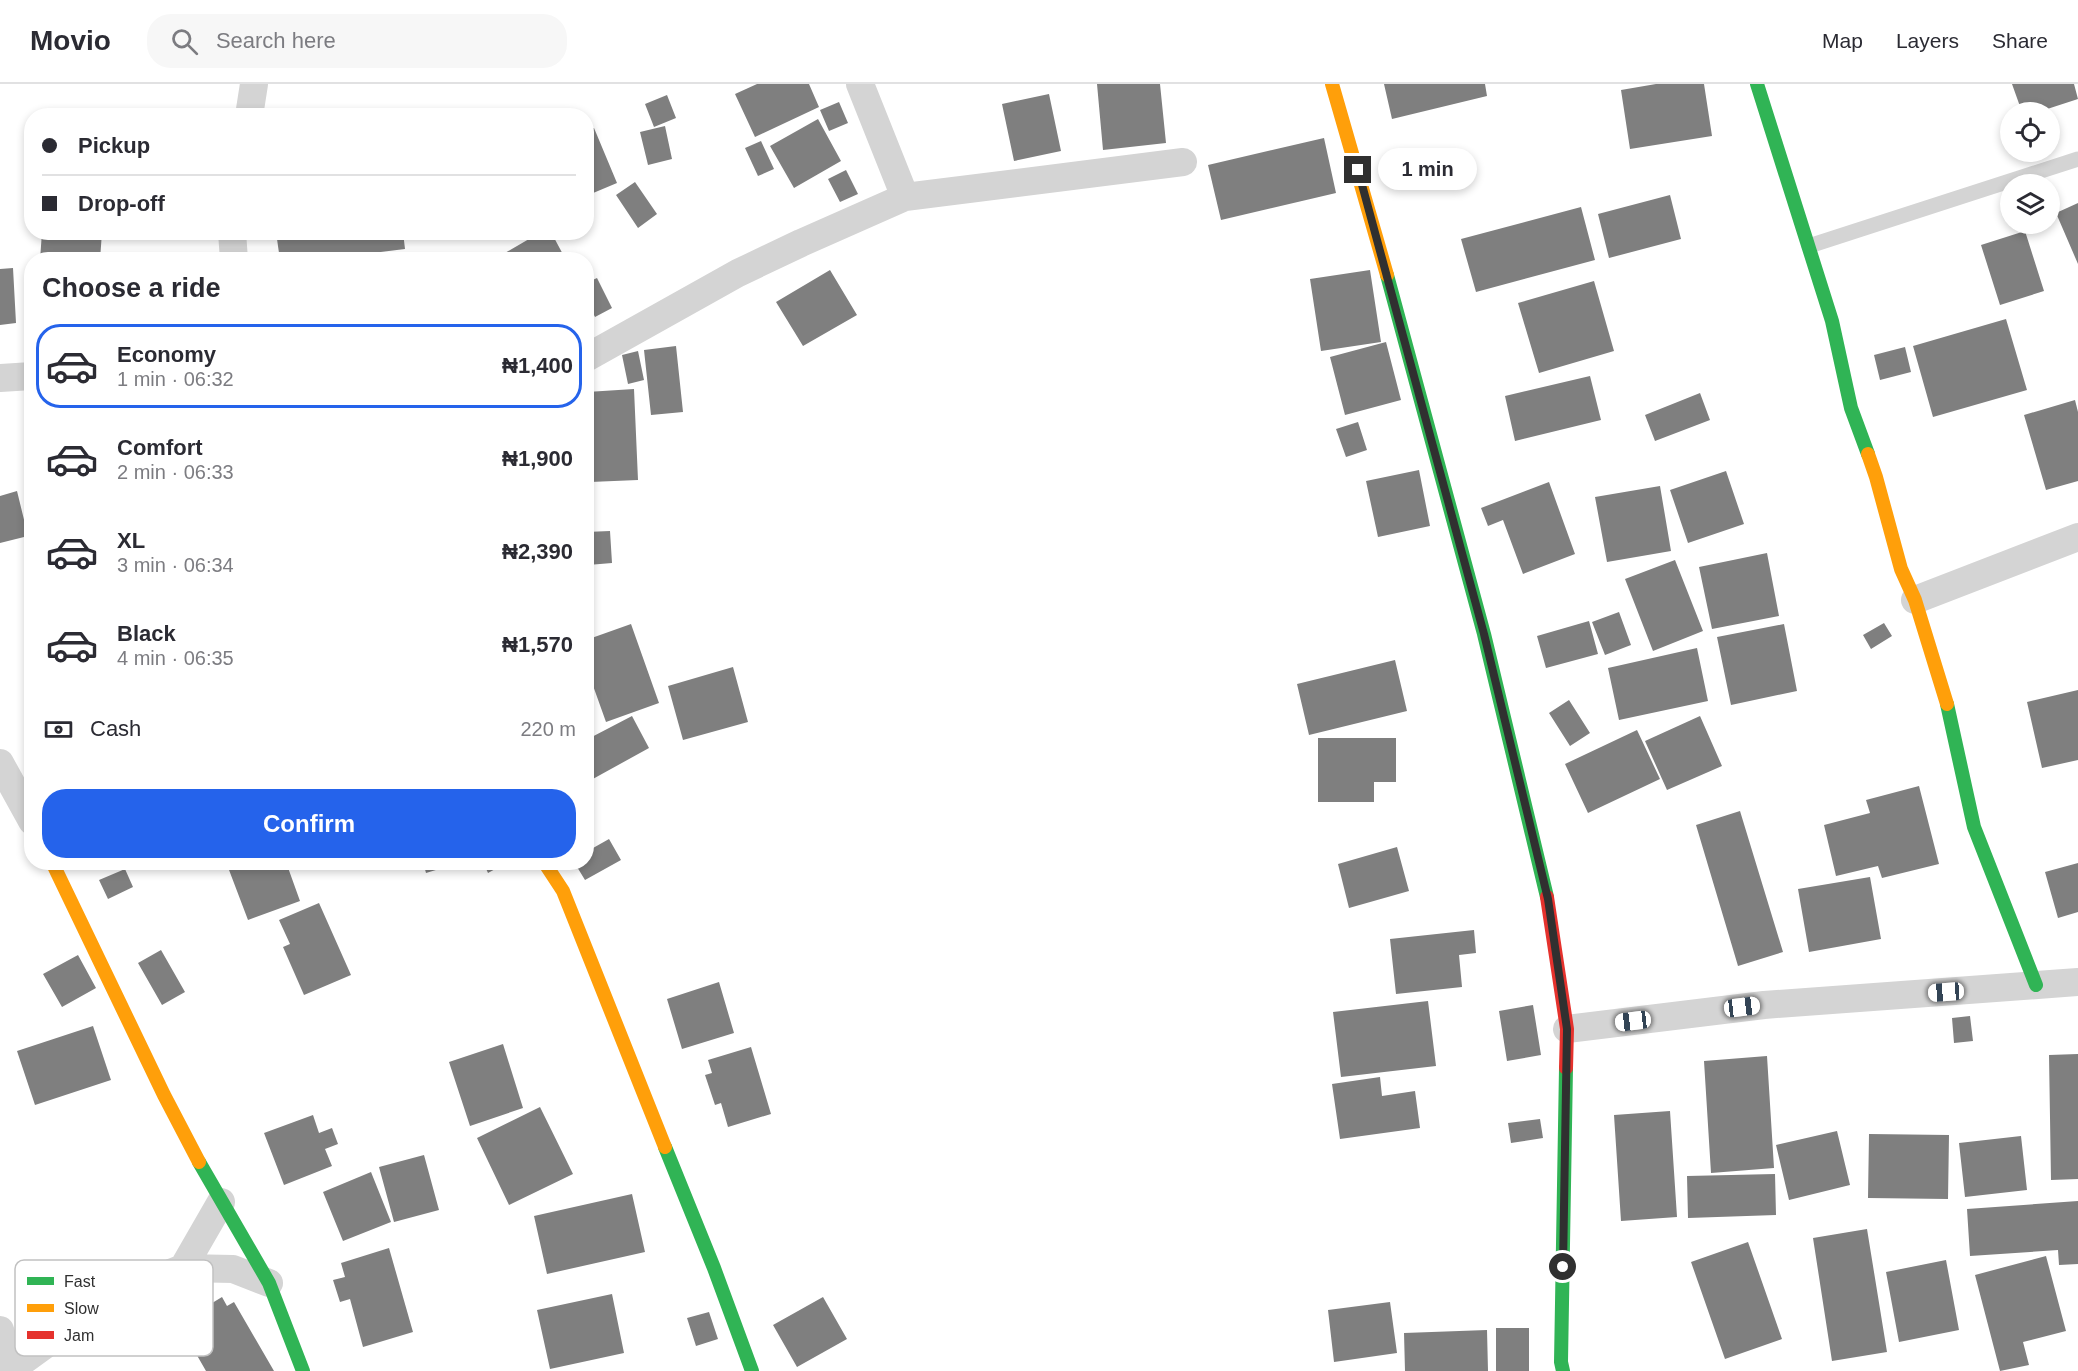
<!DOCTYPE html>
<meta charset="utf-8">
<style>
body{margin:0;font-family:Helvetica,sans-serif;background:#f7f7f7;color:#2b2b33;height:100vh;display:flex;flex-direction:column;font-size:22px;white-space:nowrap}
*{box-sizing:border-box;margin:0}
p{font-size:20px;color:#7c7c81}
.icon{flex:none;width:33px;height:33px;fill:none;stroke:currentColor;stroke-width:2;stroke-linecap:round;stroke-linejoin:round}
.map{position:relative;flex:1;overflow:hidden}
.sheet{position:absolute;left:24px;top:168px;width:570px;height:618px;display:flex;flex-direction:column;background:#fff;border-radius:24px;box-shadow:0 3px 9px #0003}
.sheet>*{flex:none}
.guide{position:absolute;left:24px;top:24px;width:570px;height:132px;border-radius:24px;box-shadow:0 3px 9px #0003;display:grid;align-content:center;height:132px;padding:0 18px;background:#fff}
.controls{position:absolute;left:2000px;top:18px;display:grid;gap:12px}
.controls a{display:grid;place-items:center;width:60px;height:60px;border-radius:50%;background:#fff;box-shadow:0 3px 9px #0003;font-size:30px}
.end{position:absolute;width:27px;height:27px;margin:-14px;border:8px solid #303030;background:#fff;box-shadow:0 0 0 3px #fff}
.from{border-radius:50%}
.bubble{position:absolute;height:42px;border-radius:21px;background:#fff;box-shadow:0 3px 9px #0003;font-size:20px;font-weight:800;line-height:42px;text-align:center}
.car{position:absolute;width:18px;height:36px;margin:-18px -9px;border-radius:8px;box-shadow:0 0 4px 2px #0007;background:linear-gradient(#fff 24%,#345 0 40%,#fff 0 76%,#345 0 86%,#fff 0)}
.guide b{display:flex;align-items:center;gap:21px;height:57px;font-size:22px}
.guide b+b{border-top:2px solid #e1e1e2}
.guide i{width:15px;height:15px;background:#2b2b33}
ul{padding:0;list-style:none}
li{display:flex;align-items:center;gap:18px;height:84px;margin:0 12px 9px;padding:0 6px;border:3px solid transparent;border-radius:24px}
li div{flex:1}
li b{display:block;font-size:22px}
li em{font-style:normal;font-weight:800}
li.on{border-color:#2563eb}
li>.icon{width:54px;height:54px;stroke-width:1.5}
h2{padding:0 18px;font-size:27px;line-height:72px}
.pay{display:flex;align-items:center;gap:15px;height:66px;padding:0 18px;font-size:22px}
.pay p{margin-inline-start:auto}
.cta{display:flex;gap:12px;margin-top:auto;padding:12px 18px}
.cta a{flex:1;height:69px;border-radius:24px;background:#2563eb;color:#fff;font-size:24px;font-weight:800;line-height:69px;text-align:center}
header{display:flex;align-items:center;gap:36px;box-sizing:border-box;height:84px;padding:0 30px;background:#fff;border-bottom:2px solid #e1e1e2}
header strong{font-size:28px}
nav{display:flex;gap:33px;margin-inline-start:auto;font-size:21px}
.search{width:420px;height:54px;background:#f7f7f7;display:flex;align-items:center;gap:15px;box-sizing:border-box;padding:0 21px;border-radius:24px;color:#7c7c81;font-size:22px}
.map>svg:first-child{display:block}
</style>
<header>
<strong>Movio</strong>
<div class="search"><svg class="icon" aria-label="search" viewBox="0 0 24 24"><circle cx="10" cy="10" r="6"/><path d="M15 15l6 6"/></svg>Search here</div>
<nav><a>Map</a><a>Layers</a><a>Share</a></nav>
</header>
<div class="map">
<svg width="2078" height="1287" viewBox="0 0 2078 1287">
<rect width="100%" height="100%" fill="#fff"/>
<path fill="#7f7f7f" d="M757,0H809L819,23L755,53L735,10Z
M1097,0H1160L1166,59L1103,66Z
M1384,0H1485L1487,12L1392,35Z
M1656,0H1704L1712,52L1630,65L1621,6Z
M2012,0H2074L2078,15L2038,28H2022Z
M1049,10L1061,67L1014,77L1002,20Z
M667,11L676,34L654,43L645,20Z
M839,18L848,39L829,47L820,26Z
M818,35L841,77L794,104L770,62Z
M665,42L672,75L648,81L640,48Z
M594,44L617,99L586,112V47Z
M1324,54L1336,109L1221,136L1208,81Z
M761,57L774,85L758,92L745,64Z
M846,86L858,110L840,118L828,95Z
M635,98L657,130L638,144L616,111Z
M1670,111L1681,155L1609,174L1598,130Z
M2078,119V180L2056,129Z
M1581,123L1595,176L1476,208L1461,155Z
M2025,147L2044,207L2000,221L1981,161Z
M42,148H102L100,176H40Z
M276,148H403L405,165L316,176H280Z
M541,148H551L566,176H499L498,173Z
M13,184L16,239L0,241V185Z
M830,186L857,231L803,262L776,218Z
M1370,186L1381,258L1321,267L1310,195Z
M597,194L612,224L595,233L586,216V199Z
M1594,197L1614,267L1539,289L1518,219Z
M2006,235L2027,306L1933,333L1913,262Z
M1386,258L1401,316L1345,331L1330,273Z
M676,262L683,328L651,331L644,266Z
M1905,263L1911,288L1880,296L1874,271Z
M638,267L644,296L628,300L622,271Z
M1590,292L1601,336L1515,357L1505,312Z
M634,305L638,396L590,398L587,308Z
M1700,309L1710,336L1655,357L1645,331Z
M2075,316L2078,328V397L2046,406L2024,331Z
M1358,338L1367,366L1346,373L1336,345Z
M1419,386L1430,442L1378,453L1366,397Z
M1726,387L1744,440L1688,459L1670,406Z
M1549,398L1575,470L1523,490L1503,436L1488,442L1481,424Z
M1660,402L1671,467L1607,478L1595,413Z
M17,407L28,452L0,459V412Z
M610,447L612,479L588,481L586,448Z
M1767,469L1779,532L1712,545L1699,483Z
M1675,476L1703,547L1653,567L1625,495Z
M1619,528L1631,561L1605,571L1592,538Z
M1589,537L1598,570L1546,584L1537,552Z
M1884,539L1892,552L1871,565L1863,551Z
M631,540L659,619L606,638L586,582V556Z
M1784,540L1797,607L1731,621L1717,553Z
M1697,564L1708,617L1619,636L1608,584Z
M1395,576L1407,627L1309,651L1297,600Z
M733,583L748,638L683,656L668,602Z
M2078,606V676L2042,684L2027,618Z
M1569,616L1590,649L1570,662L1549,629Z
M632,632L649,664L591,696L586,687V656Z
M1700,632L1722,682L1667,706L1645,657Z
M1637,646L1660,695L1588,729L1565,680Z
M1318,654H1396V698H1374V718H1318Z
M1919,702L1939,780L1882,794L1878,782L1836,792L1824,741L1870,729L1866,716Z
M1740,727L1783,868L1738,882L1696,741Z
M609,755L621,776L585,796L574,778H586V768Z
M1397,763L1409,807L1349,824L1338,780Z
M226,778H286L300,817L248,836Z
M384,778H403V779L385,784Z
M423,778H448L449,782L426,789Z
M483,778H508L488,789Z
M2078,779V828L2058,834L2045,788Z
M125,785L133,803L108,815L99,796Z
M1870,793L1881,855L1809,868L1798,805Z
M319,819L351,891L304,911L283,863L290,860L279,836Z
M1474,846L1476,869L1459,871L1462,903L1396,910L1390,855Z
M161,866L185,908L162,921L138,879Z
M78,871L96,904L62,923L43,890Z
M719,898L734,949L682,965L667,915Z
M1428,917L1436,982L1341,993L1333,928Z
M1533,921L1541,971L1507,977L1499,927Z
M1970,932L1973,957L1954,959L1952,934Z
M93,942L111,996L35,1021L17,967Z
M503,960L523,1024L470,1042L449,978Z
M751,963L771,1030L728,1043L721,1019L715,1021L705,991L712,989L708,976Z
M2078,970V1095L2051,1096L2049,971Z
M1767,972L1774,1084L1711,1089L1704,977Z
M1380,993L1382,1012L1415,1007L1420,1044L1340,1055L1332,1000Z
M540,1023L573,1090L509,1121L477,1054Z
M1670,1027L1677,1133L1621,1137L1614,1031Z
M313,1031L319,1049L332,1044L338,1060L325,1065L332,1082L284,1101L264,1049Z
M1540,1035L1543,1054L1511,1059L1508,1039Z
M1837,1047L1850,1101L1789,1116L1776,1061Z
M1869,1050L1949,1051L1948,1115L1868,1114Z
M2021,1052L2027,1106L1965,1113L1959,1059Z
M424,1071L439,1126L394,1138L379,1083Z
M371,1088L391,1138L343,1157L323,1108Z
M1775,1090L1776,1131L1688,1134L1687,1092Z
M632,1110L645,1168L547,1190L534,1132Z
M2078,1117V1180L2059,1181L2058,1166L1970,1172L1967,1125Z
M1867,1145L1887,1268L1832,1277L1813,1154Z
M1748,1158L1782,1255L1725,1275L1691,1178Z
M389,1164L413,1248L363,1263L350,1215L340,1218L333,1196L345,1193L341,1179Z
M2046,1172L2066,1247L2023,1258L2029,1281L2000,1287L1975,1191Z
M1946,1176L1959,1246L1899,1258L1886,1188Z
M612,1210L624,1269L550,1285L537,1226Z
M222,1213L227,1222L234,1218L274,1287H206L183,1247L204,1235L199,1227Z
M823,1213L847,1255L797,1283L773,1241Z
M1390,1218L1397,1269L1334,1278L1328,1226Z
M709,1228L718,1255L696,1262L687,1234Z
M1496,1244H1529V1287H1496Z
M1487,1246L1488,1287H1405L1404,1249Z"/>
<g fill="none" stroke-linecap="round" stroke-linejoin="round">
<path stroke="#d4d4d4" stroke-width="15" d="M1809,162L2078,75"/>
<path stroke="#d4d4d4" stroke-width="28" d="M249,32L254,0
M905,113L1183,78
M232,148L234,176
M586,274L738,189L801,159L905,113L860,0
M0,294L32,292
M1915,516L2078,453
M0,679L32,737
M1567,945L1764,921L2078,898
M183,1184L221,1118
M0,1246L12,1284
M9,1287L114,1211L183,1184L233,1185L269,1199"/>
<path stroke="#30b455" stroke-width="14" d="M1757,0L1832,237L1851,324L1868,370
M1387,191L1484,550L1547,813
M1947,620L1974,743L2036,901
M665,1063L714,1184L752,1287
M199,1078L269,1199L303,1287
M1563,1287L1561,1278L1566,984"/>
<path stroke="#ff9f0a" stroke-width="14" d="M1332,0L1387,191
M1868,370L1876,393L1901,485L1915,516L1947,620
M52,778L164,1011L199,1078
M544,778L563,807L665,1063"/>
<path stroke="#e5322d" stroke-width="14" d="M1547,813L1567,945L1566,984"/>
</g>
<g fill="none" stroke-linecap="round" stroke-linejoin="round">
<path stroke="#303030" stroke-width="8" d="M1358,86L1484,550L1548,815L1567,945L1563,1183"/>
</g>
<rect x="15" y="1176" width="198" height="96" rx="9" fill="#fff" stroke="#c1c1c1" stroke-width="1.5"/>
<rect x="27" y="1193" width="27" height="8" fill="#30b455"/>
<rect x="27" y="1220" width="27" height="8" fill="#ff9f0a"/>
<rect x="27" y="1247" width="27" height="8" fill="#e5322d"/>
<g font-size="16" fill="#303030">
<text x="64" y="1203">Fast</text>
<text x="64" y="1230">Slow</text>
<text x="64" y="1257">Jam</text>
</g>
</svg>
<div class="controls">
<a><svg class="icon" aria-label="locate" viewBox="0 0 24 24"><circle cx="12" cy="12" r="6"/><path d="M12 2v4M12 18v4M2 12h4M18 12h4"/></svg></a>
<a><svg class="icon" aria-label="layers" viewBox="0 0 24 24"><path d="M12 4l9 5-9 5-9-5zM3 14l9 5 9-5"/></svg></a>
</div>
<i class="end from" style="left:1563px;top:1183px"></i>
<i class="end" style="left:1358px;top:86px"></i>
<div class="bubble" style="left:1378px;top:64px;width:99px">1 min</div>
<i class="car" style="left:1946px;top:908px;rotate:266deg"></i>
<i class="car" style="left:1742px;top:923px;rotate:83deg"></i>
<i class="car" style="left:1633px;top:937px;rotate:263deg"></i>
<div class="guide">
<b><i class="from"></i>Pickup</b>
<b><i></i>Drop-off</b>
</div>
<section class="sheet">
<h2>Choose a ride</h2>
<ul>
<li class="on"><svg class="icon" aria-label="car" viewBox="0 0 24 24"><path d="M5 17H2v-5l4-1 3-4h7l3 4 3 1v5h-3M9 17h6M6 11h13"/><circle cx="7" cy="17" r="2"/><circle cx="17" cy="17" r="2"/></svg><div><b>Economy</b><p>1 min · 06:32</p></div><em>₦1,400</em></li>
<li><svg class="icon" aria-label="car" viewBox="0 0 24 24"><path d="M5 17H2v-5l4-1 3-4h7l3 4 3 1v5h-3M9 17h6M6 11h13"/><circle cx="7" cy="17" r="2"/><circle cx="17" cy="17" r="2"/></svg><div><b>Comfort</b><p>2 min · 06:33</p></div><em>₦1,900</em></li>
<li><svg class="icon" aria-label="car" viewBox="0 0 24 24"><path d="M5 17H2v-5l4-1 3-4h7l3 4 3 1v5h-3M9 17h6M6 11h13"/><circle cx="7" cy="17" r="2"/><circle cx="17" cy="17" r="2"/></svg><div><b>XL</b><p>3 min · 06:34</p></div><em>₦2,390</em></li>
<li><svg class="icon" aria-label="car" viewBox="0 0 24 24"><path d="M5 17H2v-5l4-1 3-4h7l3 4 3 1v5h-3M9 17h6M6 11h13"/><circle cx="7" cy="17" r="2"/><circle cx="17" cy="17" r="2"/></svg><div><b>Black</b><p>4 min · 06:35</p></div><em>₦1,570</em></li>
</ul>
<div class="pay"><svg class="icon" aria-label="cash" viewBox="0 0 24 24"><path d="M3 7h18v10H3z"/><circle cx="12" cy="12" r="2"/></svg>Cash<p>220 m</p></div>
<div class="cta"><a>Confirm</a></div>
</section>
</div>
